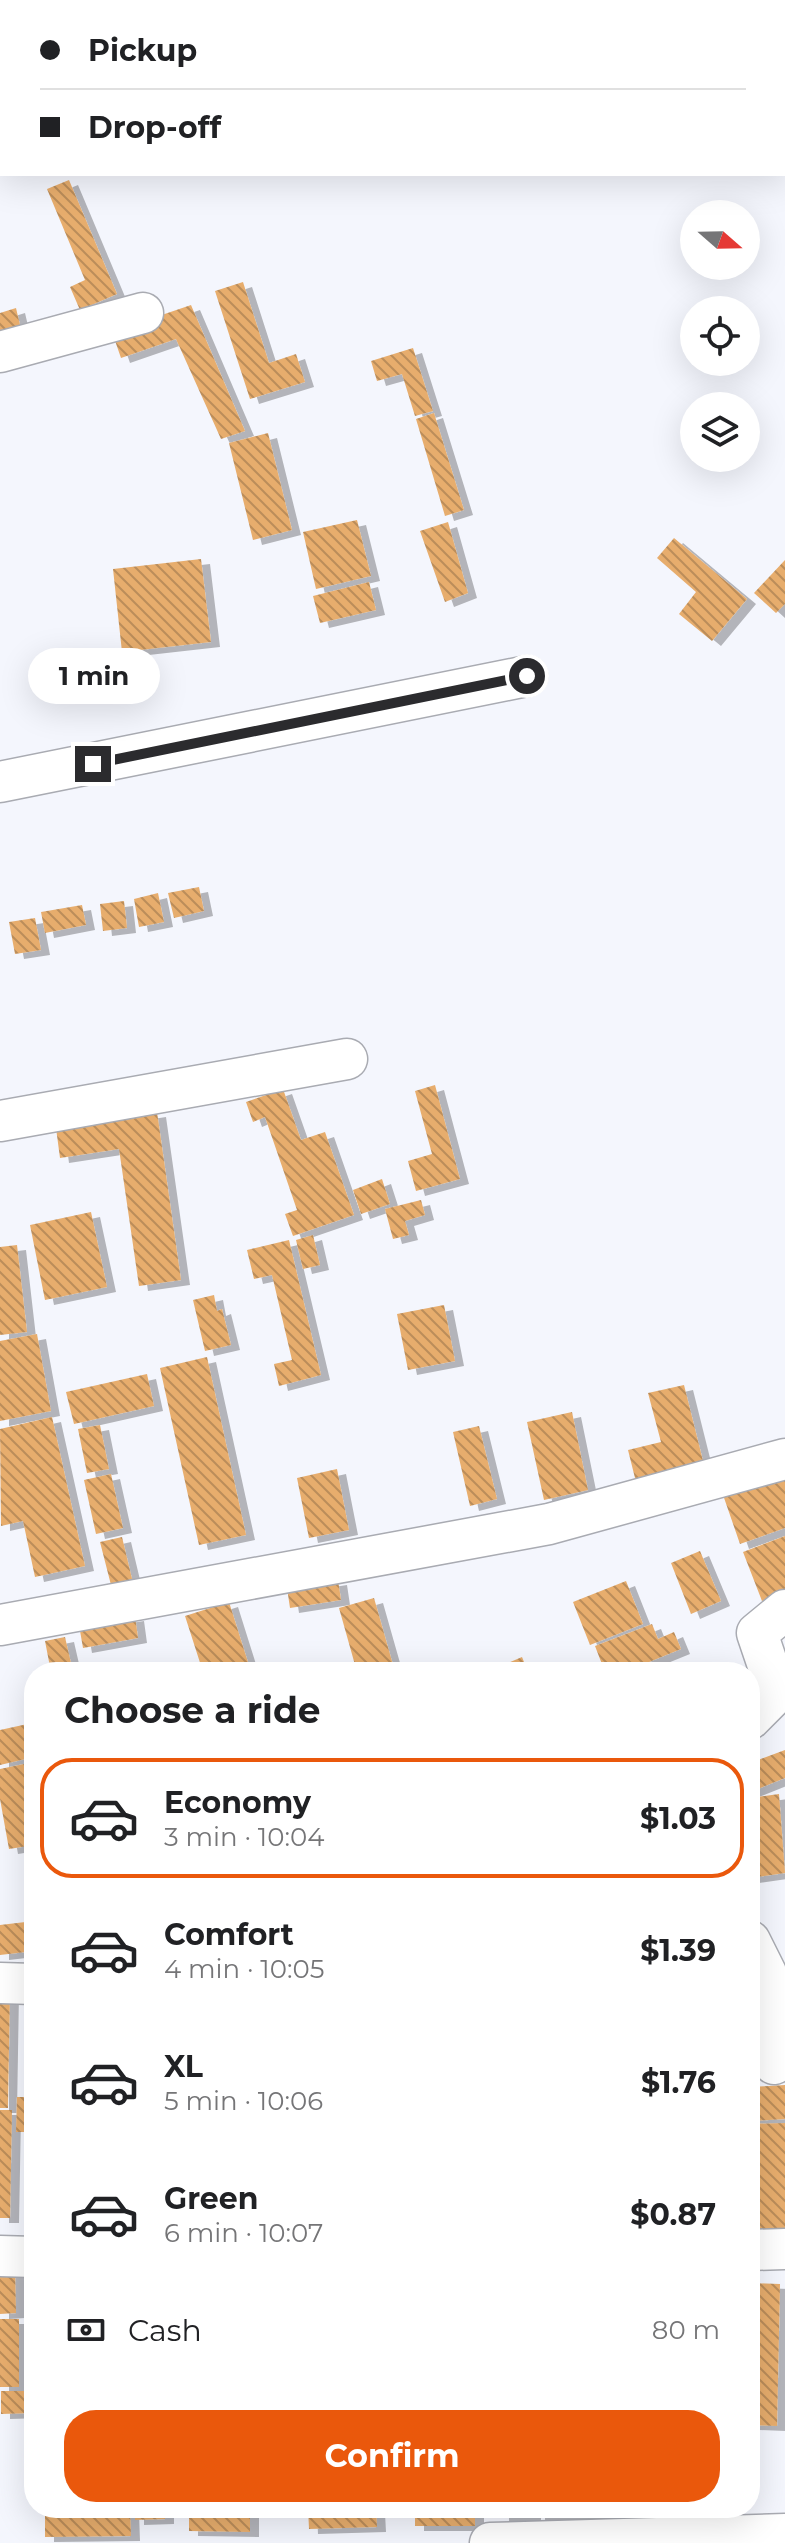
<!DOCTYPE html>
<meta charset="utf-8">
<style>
body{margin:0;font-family:Montserrat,sans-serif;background:#f6f6f6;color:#202124;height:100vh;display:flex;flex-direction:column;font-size:30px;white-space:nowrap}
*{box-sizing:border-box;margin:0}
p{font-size:26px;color:#757577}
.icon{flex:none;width:44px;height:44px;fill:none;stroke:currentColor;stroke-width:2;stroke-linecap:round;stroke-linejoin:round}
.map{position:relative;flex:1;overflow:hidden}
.side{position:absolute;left:24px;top:1662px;width:736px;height:856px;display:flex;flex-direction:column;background:#fff;border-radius:32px;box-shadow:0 8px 32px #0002}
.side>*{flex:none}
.guide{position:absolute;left:0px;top:0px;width:786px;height:176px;box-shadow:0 8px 32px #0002;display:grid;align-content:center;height:176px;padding:0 40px;background:#fff}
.needle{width:52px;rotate:110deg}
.controls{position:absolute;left:680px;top:200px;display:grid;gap:16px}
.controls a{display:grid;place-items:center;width:80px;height:80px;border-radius:50%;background:#fff;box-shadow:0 8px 32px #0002;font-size:40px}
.end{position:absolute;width:36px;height:36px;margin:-18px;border:10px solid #2b2b2e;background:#fff;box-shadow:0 0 0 4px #fff}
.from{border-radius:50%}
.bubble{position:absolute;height:56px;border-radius:28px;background:#fff;box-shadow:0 8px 32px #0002;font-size:26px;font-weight:700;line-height:56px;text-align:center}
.guide b{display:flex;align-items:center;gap:28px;height:76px;font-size:30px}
.guide b+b{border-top:2px solid #e0e0e0}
.guide i{width:20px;height:20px;background:#202124}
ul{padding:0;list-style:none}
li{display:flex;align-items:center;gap:24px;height:120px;margin:0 16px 12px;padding:0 24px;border:4px solid transparent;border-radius:32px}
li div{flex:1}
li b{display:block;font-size:30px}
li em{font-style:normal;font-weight:700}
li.selected{border-color:#ea580c}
li>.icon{width:72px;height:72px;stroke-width:1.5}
h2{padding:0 40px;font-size:36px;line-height:96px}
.pay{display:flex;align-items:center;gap:20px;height:88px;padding:0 40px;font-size:30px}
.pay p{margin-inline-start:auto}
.cta{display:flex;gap:16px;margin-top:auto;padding:16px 40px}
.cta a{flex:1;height:92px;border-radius:32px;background:#ea580c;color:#fff;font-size:32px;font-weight:700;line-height:92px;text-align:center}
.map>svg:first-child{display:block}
</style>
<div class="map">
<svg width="785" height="2543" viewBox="0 0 785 2543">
<defs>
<pattern id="building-back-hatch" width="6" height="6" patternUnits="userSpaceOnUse" patternTransform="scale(2)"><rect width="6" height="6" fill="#e7ad6d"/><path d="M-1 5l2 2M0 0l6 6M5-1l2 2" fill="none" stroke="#bb8d5a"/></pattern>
<filter id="shadow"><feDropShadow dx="9" dy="5" stdDeviation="0" flood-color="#0004"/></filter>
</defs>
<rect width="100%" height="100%" fill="#f4f6fd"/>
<path fill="url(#building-back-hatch)" filter="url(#shadow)" d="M69,180L117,294L80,310L70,287L85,280L47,189Z
M243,282L269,363L296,354L305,382L250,399L215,291Z
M191,305L245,431L221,439L176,339L121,358L112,332Z
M16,308L20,325L0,331V313Z
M413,348L433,411L415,416L402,374L377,381L371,361Z
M434,413L464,510L445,516L416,419Z
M268,433L292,530L253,540L229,443Z
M357,520L371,576L316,589L303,532Z
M448,522L468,593L445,602L420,531Z
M674,538L747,599L712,641L679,614L696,592L657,558Z
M201,559L211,642L122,652L113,569Z
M785,560V604L776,613L754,593Z
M369,582L376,610L320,623L313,596Z
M199,887L204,911L174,918L168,893Z
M158,893L164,922L139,927L134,899Z
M124,901L127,928L103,931L100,904Z
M82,905L86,925L45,933L41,912Z
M35,918L41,950L15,954L9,922Z
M435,1085L460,1179L416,1191L408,1161L432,1154L415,1091Z
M283,1089L301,1140L325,1132L354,1215L293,1236L285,1214L297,1210L265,1117L253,1122L246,1102Z
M157,1112L181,1280L139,1286L119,1149L60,1158L56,1128Z
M382,1179L390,1204L361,1214L353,1190Z
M421,1200L425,1215L405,1221L409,1235L393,1239L385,1209Z
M91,1212L107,1287L45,1300L30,1225Z
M313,1235L320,1265L303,1269L296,1240Z
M289,1240L321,1375L279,1386L274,1364L292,1360L272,1275L254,1279L247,1250Z
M17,1245L27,1332L0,1335V1247Z
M214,1295L217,1311L222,1309L231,1345L205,1351L193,1300Z
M444,1305L455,1361L408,1370L397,1314Z
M37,1334L51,1411L0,1421V1341Z
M207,1357L246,1535L199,1545L160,1368Z
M147,1374L154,1406L74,1424L66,1392Z
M684,1385L705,1469L637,1486L628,1450L661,1442L648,1393Z
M572,1412L588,1490L544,1500L527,1422Z
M52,1417L85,1566L35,1577L23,1521L1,1526L0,1429Z
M100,1425L109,1469L87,1473L78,1429Z
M479,1426L497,1499L470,1506L453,1432Z
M337,1469L349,1530L309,1538L297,1478Z
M785,1469V1528L740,1544L722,1492Z
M111,1474L123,1528L96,1534L84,1480Z
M785,1536V1592L762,1601L743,1552Z
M122,1537L132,1579L111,1585L100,1542Z
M700,1551L721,1601L691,1614L671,1563Z
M338,1580L341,1600L290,1608L287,1588Z
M626,1581L643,1624L590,1645L573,1602Z
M374,1598L395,1672H357L339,1608Z
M229,1602L251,1672H203L185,1616Z
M135,1616L138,1638L83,1648L79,1625Z
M652,1624L658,1639L674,1632L681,1649L649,1662L653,1672H605L595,1646Z
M65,1637L73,1672H51L45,1641Z
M522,1657L528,1672H487Z
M34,1692V1757L0,1765V1730L32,1723L25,1694Z
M785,1750V1778L750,1792V1763Z
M34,1762V1845L9,1849L0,1799V1769Z
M779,1794L785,1873L750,1878V1798Z
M34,1921V1951L0,1955V1925Z
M0,1987H10L8,2108H0Z
M785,2085V2119L750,2121V2087Z
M17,2097H33L32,2132H16Z
M0,2110H12L10,2218H0Z
M785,2123V2238H753L750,2124Z
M15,2268L16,2313L0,2314V2269Z
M750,2283L780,2284L777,2426L750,2425Z
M0,2319H19V2387H0Z
M1,2391H34V2413L1,2414Z
M130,2508L131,2536L45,2537V2510Z
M135,2508H165V2519L135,2520Z
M189,2508L250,2510V2532L189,2531Z
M308,2508H376L377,2527L309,2529Z
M415,2508H475V2526H415Z
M500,2508H532V2516H500Z
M536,2508H602V2517H536Z
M684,2508H722V2523L684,2522Z"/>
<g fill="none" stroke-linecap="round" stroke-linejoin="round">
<defs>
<path id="minor" d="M0,352L143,313
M0,782L527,676
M0,1121L347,1059
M0,1625L549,1524L785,1459
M750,1719L777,1692L757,1633L785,1610
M750,1941L766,1973L774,2064
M0,1983L34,1984
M750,2250L785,2249
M0,2256L34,2257
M490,2543L785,2534"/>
</defs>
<use href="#minor" stroke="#a9abb2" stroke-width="43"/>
<use href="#minor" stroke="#fff" stroke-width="40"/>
</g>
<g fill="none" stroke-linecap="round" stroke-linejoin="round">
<path stroke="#2b2b2e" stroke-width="10" d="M93,764L527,676"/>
</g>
</svg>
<div class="controls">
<a><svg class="needle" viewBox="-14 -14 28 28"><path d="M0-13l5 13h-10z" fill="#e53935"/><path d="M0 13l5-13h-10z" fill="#757577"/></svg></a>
<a><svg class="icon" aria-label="locate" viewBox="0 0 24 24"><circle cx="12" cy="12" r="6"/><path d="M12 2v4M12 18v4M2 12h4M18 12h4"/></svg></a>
<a><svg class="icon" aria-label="layers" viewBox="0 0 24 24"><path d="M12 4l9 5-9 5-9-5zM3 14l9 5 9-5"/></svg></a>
</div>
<i class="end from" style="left:527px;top:676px"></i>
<i class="end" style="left:93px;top:764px"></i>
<div class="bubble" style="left:28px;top:648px;width:132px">1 min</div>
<div class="guide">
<b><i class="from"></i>Pickup</b>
<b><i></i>Drop-off</b>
</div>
<section class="side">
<h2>Choose a ride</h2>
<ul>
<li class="selected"><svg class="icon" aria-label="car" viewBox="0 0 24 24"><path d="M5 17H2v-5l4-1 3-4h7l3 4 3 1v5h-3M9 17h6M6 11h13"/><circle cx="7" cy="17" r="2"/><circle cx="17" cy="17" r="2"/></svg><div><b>Economy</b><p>3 min · 10:04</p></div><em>$1.03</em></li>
<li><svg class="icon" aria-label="car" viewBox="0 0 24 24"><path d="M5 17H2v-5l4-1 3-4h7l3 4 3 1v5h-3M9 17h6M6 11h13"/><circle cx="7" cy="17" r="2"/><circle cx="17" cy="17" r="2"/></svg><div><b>Comfort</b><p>4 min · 10:05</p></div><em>$1.39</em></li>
<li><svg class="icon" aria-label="car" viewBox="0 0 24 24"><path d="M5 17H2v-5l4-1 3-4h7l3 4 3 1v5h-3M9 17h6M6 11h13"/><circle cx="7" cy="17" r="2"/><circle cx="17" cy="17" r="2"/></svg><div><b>XL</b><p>5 min · 10:06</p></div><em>$1.76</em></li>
<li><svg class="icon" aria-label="car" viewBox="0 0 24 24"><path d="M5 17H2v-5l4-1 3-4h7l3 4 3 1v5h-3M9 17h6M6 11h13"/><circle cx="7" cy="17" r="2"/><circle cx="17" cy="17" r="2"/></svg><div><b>Green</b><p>6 min · 10:07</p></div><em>$0.87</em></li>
</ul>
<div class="pay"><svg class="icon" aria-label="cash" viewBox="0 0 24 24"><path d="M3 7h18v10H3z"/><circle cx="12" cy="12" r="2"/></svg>Cash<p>80 m</p></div>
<div class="cta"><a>Confirm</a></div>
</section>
</div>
